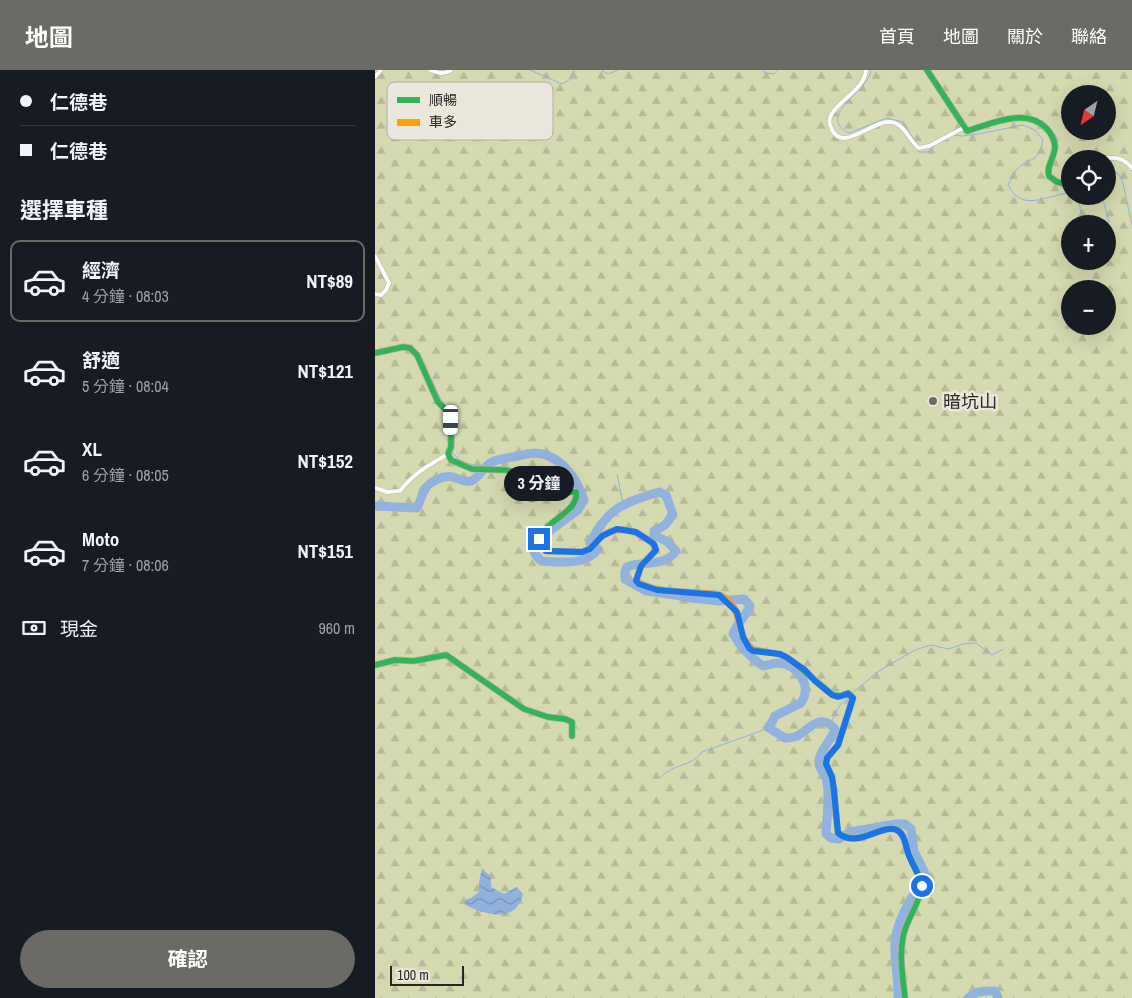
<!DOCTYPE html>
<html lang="zh-TW">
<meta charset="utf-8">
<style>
body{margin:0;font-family:"Archivo Narrow","Noto Sans TC",sans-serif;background:#20242c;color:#f1f3f6;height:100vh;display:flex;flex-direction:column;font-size:19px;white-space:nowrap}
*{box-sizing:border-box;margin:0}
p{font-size:16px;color:#9ea1a6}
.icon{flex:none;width:28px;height:28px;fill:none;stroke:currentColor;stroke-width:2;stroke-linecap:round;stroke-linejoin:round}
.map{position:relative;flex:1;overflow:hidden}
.sheet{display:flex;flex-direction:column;background:#171b24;width:375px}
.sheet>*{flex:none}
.top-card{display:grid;align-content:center;height:110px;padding:0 20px;background:#171b24}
.needle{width:32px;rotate:215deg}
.buttons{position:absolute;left:686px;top:15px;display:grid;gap:10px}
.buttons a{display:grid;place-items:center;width:55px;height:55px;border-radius:50%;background:#171b24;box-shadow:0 5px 20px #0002;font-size:25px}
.scale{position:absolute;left:15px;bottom:12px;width:74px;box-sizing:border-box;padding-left:5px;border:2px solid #282723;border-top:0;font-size:14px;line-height:18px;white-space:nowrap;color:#282723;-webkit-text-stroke:4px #ece7dc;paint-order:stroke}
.end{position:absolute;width:22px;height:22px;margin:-11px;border:6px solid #1a73e8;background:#fff;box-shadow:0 0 0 2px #fff}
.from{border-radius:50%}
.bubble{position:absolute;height:35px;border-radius:18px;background:#171b24;box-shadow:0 5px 20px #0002;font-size:16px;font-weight:700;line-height:35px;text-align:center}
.car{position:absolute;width:15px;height:30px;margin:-15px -8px;border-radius:6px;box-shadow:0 0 4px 1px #0007;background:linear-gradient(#fff 24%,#345 0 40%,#fff 0 76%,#345 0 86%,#fff 0)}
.top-card b{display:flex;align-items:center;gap:18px;height:48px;font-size:19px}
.top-card b+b{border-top:1px solid #363941}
.top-card i{width:12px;height:12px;background:#f1f3f6}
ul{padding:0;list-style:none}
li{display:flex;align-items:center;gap:15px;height:82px;margin:0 10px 8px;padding:0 10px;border:2px solid transparent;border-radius:10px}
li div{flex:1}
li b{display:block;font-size:19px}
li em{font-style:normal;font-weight:700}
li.on{border-color:#6b6a65}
li>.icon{width:45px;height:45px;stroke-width:1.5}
h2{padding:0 20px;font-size:22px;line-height:60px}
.pay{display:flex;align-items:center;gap:12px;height:55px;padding:0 20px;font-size:19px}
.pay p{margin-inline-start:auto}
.cta{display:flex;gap:10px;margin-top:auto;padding:10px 20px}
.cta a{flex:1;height:58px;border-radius:30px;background:#6b6a65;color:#fff;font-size:20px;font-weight:700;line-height:58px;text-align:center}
header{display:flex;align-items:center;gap:30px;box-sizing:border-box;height:70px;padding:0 25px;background:#6b6a65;color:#fff}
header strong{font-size:24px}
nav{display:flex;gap:28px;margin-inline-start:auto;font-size:18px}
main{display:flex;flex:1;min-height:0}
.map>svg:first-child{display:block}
</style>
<header>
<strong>地圖</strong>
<nav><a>首頁</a><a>地圖</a><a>關於</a><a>聯絡</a></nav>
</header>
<main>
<section class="sheet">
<div class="top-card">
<b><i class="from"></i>仁德巷</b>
<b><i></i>仁德巷</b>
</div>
<h2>選擇車種</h2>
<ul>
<li class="on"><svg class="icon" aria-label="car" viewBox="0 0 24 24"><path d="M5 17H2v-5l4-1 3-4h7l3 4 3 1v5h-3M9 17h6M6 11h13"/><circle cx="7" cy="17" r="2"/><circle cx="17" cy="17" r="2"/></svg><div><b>經濟</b><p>4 分鐘 · 08:03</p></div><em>NT$89</em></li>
<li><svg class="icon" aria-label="car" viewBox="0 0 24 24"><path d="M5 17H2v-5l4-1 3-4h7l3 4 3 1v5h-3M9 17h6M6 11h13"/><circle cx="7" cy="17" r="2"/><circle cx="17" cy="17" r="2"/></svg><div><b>舒適</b><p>5 分鐘 · 08:04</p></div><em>NT$121</em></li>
<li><svg class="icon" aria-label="car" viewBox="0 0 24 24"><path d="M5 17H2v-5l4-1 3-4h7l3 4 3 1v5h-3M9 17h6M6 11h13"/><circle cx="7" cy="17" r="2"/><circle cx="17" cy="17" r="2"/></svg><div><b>XL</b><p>6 分鐘 · 08:05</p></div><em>NT$152</em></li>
<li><svg class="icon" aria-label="car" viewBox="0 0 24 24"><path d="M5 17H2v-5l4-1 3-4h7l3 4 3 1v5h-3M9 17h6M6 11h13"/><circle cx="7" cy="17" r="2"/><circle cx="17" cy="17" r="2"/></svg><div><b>Moto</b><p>7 分鐘 · 08:06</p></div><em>NT$151</em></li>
</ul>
<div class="pay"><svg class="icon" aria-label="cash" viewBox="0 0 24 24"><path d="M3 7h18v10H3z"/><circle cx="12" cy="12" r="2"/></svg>現金<p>960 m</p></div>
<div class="cta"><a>確認</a></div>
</section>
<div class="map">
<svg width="757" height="928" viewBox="0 0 757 928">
<defs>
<pattern id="forest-firs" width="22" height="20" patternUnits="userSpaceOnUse" patternTransform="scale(1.25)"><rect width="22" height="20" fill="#d4d9af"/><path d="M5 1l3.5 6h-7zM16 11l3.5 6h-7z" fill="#b6ba96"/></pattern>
<pattern id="water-waves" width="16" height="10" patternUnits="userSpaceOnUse" patternTransform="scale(1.25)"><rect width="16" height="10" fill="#92b2de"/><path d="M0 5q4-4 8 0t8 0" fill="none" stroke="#7791b4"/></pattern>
</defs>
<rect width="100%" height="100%" fill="#e8e6e0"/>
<path fill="url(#forest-firs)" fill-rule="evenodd" d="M0,0H757V928H0ZM695,24H732V61H695ZM695,89H732V126H695ZM695,154H732V191H695ZM695,219H732V256H695Z"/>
<path fill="url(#water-waves)" d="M107,798L116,807V817L129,824L142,817L148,824C142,854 109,845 89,834L92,829L96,828L104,822V812Z"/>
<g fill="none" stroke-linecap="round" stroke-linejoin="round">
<path stroke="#92b2de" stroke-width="1" d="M155,0L187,14L194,10L199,0
M226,0L233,4L243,0
M389,0L390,3L399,4L402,0
M496,0C496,20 439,45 474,63L512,48L528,52L539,70
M577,65L587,66L603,64L648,55L660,60L668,70L666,79L660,88L648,94L641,100L633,115C647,144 673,124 695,123
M542,78L544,82H554L560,75
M732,102L735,101L742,103L747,109L757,155
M703,126L707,148L727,154
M727,126L734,152L730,154
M45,285L51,298
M56,308L65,328L72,337
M79,362V376
M78,380L77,382C86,394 96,395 110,396
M242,404L248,434
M476,624L504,601L540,580L556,575L573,579L588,574L601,573L617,585L628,579
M455,654L465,635L473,627
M286,707C299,693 317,697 327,682L394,658"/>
<path stroke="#92b2de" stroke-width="9" d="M0,436L42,438C45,432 46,427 49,421C54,411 68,405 78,407C85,409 90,413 96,411C106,407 108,395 119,391C124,389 131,388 137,387C144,386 153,383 160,383C185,384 202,408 209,430L203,440L157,474L160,484L166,491C185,492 211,496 223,479L215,473C233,437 249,433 284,422L291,425L298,445L290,455L279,461V465L293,472L301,481C289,498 269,490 252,497L250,502V509L271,521L300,525L308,527L344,531L369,529L375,536C371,546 362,553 358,564C366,578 375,587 388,596C393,595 399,593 404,593C423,595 438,616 426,633L400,646L394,658L410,668C414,668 418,668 422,666C435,659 445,642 460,659C457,670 446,678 444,690C443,699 448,701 451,708C455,719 452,751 451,764L456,768L464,769L475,762L521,754H530L536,759L539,781L556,816L553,822L537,827C530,839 521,858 520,872C519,891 524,909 523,928
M593,928C602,920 609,921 620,921L623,928"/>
<defs>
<path id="street" d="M55,0C63,3 69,5 76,0
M491,0C489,20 465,29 456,45C453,51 455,55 457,60C470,84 501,45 520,53C532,58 534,71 544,78L554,76L590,57
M0,7L6,0
M727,89C739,86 749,88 757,98
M0,186L14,213L11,220L6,225L0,224
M0,418L12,422L25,421C39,403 54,395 73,384"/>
<path id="fast" d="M552,0L592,61C616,54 650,37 671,58C676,63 679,69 680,76C680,87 671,96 674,106L682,112L695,115
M0,283L28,277L35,278L42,285L63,332L72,341L76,350V377L73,384L76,390L97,399L131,400L143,403L148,408L150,425L156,429L186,422H201C205,441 171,450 164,469L171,481L207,482L212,480
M379,580L404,584L413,588L458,625L465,626L473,623L478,628L463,675L452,688L451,694L457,707L463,763C488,779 508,750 524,761C530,765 530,775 533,782C536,791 543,800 545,810C549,830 531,848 528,867C524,887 528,908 530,928
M0,595L20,590L39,591L71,585L149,639L173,647L190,649L197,652V666"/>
<path id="slow" d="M212,480C218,477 221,471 226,467C238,457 255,458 267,466C274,470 279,473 281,480L266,496L261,511C281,523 303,521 326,523C332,523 339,523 345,525C370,535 359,568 379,580"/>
</defs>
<use href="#street" stroke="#b1b0ab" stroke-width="5"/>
<use href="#fast" stroke="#b1b0ab" stroke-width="7"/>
<use href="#slow" stroke="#b1b0ab" stroke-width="7"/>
<use href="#street" stroke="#fcfbfa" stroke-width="4"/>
<use href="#fast" stroke="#30b455" stroke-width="5.5"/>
<use href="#slow" stroke="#ff9f0a" stroke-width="5.5"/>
</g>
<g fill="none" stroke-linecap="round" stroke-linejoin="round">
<path stroke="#1a73e8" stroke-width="6" d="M164,469L171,481L207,482L215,479L227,466L242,459L261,462L279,474L281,480L266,496L261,511L264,514L282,520L344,525L362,542L368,567L374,578L378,581L405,584L411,587L430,600L440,611L457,625L463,627L473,624L478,628L463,675L452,688L451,694L457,707L459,720L463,763C484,782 514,745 527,765C531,771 531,777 533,783C537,795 544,803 547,816"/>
</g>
<circle fill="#6b6a65" stroke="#ece7dc" stroke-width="2" cx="558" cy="331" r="5"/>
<g text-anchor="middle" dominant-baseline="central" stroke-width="5" stroke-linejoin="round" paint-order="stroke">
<g font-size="18" fill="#282723" stroke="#ece7dc" text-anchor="start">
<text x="568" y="331">暗坑山</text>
</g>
</g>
<rect x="12" y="12" width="166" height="58" rx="8" fill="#ece7dc" stroke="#b1ada4" stroke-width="1"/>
<rect x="22" y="27" width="23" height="6" fill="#30b455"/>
<rect x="22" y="49" width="23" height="7" fill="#ff9f0a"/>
<g font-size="14" fill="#282723">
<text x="54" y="35">順暢</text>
<text x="54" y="57">車多</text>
</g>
</svg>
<div class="buttons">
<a><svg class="needle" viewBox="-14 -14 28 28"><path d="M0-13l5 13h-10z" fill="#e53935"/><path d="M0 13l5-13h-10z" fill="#9ea1a6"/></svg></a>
<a><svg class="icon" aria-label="locate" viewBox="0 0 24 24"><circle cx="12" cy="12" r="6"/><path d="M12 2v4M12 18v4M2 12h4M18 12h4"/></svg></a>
<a>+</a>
<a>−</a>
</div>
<div class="scale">100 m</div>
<i class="end from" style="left:547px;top:816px"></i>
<i class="end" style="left:164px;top:469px"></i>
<div class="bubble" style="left:129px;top:396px;width:70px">3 分鐘</div>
<i class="car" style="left:76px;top:350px;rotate:181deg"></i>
</div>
</main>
